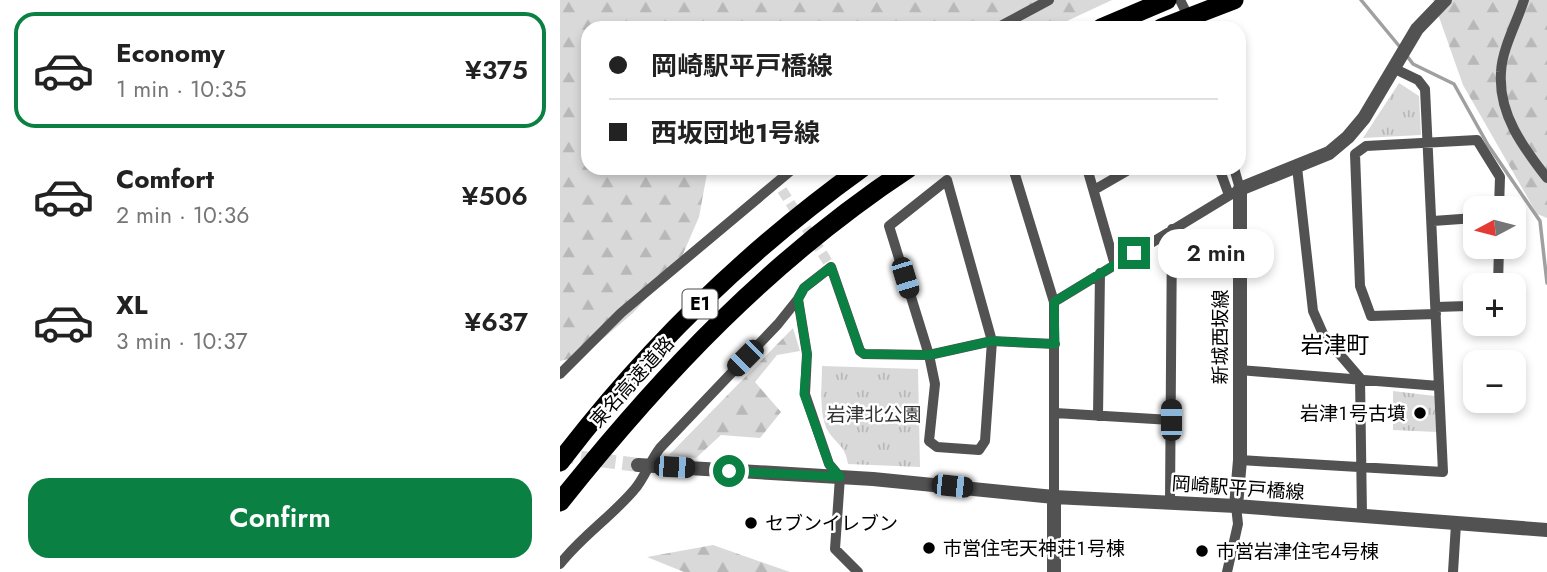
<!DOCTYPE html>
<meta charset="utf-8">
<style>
body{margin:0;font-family:Jost,"Noto Sans JP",sans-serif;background:#f6f6f6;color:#222;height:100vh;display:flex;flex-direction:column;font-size:26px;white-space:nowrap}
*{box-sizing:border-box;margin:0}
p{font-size:23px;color:#767676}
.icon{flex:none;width:38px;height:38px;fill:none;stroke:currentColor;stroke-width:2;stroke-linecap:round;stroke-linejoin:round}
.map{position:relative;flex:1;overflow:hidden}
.details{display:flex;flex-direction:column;background:#fff;width:560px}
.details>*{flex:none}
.banner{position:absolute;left:21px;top:21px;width:665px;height:154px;border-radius:21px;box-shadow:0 4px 10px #0003;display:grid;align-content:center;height:154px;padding:0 28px;background:#fff}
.needle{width:46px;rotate:263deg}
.fabs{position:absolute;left:903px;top:196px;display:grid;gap:14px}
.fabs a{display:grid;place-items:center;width:63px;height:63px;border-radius:14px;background:#fff;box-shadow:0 4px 10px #0003;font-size:35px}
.end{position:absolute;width:32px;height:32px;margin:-16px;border:9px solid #0b8043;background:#fff;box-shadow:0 0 0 4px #fff}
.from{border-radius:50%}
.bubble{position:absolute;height:49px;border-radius:21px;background:#fff;box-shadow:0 4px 10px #0003;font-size:23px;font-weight:600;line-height:49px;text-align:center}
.car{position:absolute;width:21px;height:42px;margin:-21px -10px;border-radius:9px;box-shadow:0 0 5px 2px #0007;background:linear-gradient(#222 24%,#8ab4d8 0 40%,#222 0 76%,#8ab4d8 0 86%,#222 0)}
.banner b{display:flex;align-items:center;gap:24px;height:66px;font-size:26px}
.banner b+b{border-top:2px solid #e0e0e0}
.banner i{width:18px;height:18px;background:#222}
ul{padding:12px 0 0;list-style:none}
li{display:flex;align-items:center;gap:21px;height:116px;margin:0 14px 10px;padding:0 14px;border:4px solid transparent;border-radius:21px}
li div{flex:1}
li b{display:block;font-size:26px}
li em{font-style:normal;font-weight:600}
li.current{border-color:#0b8043}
li>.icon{width:63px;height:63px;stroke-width:1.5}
.cta{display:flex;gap:14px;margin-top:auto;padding:14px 28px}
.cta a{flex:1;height:80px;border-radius:21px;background:#0b8043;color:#fff;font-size:28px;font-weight:600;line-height:80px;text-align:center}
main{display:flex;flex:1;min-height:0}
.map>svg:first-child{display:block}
</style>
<main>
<section class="details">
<ul>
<li class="current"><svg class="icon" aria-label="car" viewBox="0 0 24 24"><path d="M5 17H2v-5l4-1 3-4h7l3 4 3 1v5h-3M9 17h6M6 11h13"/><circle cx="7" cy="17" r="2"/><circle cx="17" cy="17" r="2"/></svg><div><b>Economy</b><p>1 min · 10:35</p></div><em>¥375</em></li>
<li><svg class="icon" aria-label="car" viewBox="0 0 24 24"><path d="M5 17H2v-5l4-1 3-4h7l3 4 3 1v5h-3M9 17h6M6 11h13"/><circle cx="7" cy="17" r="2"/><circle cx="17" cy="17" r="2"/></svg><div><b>Comfort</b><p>2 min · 10:36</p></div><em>¥506</em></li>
<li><svg class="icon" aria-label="car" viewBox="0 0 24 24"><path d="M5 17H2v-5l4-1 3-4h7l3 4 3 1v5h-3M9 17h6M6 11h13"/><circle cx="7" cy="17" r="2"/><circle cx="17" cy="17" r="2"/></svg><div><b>XL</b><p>3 min · 10:37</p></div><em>¥637</em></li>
</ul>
<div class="cta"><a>Confirm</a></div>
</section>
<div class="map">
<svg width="987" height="572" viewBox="0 0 987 572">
<defs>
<pattern id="grass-tufts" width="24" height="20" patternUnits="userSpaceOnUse" patternTransform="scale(1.75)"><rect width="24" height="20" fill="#d9d9d9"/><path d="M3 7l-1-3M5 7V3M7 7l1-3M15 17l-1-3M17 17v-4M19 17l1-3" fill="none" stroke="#b8b8b8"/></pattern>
<pattern id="forest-firs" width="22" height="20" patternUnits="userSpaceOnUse" patternTransform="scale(1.75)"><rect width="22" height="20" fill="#d9d9d9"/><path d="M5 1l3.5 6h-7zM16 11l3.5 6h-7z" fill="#b8b8b8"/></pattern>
</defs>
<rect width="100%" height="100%" fill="#fff"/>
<path fill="url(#grass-tufts)" d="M839,83L859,96L861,135L803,138Z
M262,366L358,369L360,467L288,464C285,443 273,443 266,427C259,409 262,385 262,366Z
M833,391L875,396L877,432L833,430Z"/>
<path fill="url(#forest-firs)" d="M0,0H552L492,28H28V168H148L139,217L120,261L73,313L24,355L0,361Z
M873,0H987V218L977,214L903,85Z
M233,328L240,351L217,355L195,382L221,412L200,438L161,435L136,458L109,455Z
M153,545L230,572H124L87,557Z"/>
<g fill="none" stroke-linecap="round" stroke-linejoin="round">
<path stroke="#a0a0a0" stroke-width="3.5" d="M801,0L840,47
M847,56L853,64L894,84L928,145L980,221L987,283"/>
<path stroke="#d9d9d9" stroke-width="10" stroke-dasharray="10 5" stroke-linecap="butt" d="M222,190L271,267"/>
<path stroke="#d9d9d9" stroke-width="14" stroke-dasharray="14 7" stroke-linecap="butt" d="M0,455L78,465"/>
<path stroke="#525252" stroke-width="10" d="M620,0L634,28
M964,0C957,22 942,49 941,72C938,114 963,147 987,178
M437,28L489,0
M737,167L753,311L764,336L800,378L802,515
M453,168L494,302V497
M527,168L555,265
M659,168L669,195
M387,180L432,341L425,441L419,450L377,447L369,441L375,384L369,355L329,226Z
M534,190L572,168
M873,221L915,218
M938,285L939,247
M494,302L680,189L674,168
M876,307L908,306L915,302
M876,314L811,316L800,286L795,154L806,146L917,140L940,177L939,208
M679,370L879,386
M0,374L61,313L234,168
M495,413L611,420
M538,416L540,273
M680,460L883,472L865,89L858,80L833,68
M610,503L612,229
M0,564C22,536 51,517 74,490C84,479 90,461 100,448L218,324L238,299
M298,572L275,549L280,477L269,464L245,394L247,354L238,299L244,288L271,267L300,351L304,354L369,355L432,341L495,344
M667,572L678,524L676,506
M893,572L896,524"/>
<path stroke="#525252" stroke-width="14" d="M78,465L313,479L494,497L676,506L987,530
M494,497V572
M676,506L680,460V189L769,153L788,137L804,118L857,29L885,0"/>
<path stroke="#000" stroke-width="19" d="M541,28L607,0
M601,28L674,0
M0,462C85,350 188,250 302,168
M0,502C103,373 211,259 349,168"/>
</g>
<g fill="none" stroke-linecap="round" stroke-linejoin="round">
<path stroke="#0b8043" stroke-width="9" d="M169,471L280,477L269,464L244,394L247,354L238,299L244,288L271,267L300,351L304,354L369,355L432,341L495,344L494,302L574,253"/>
</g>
<g fill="#000" stroke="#fff" stroke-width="2.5">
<circle cx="860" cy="413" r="7"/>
<circle cx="191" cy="523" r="7"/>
<circle cx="369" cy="548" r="7"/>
<circle cx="642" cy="551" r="7"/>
</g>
<g text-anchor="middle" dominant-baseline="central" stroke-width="5" stroke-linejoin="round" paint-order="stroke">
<rect fill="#fff" stroke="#4c4c4c" stroke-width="2" x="122.5" y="289.5" width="35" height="29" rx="5"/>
<g font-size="18" font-weight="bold" fill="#000">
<text x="140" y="304">E1</text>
</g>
<g font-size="19" fill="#000" stroke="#fff">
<text transform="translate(660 337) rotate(-90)">新城西坂線</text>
<text transform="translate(72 382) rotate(-48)">東名高速道路</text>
<text transform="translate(678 488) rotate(4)">岡崎駅平戸橋線</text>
</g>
<g font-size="19" fill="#000" stroke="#fff" text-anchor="start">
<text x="846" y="413" text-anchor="end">岩津１号古墳</text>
<text x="205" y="523">セブンイレブン</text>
<text x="383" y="548">市営住宅天神荘１号棟</text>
<text x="656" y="551">市営岩津住宅４号棟</text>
</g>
<g font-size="19" fill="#303030" stroke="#fff">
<text x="314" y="414">岩津北公園</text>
</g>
<g font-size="23" fill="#000" stroke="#fff">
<text x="775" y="345">岩津町</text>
</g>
</g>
</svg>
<div class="fabs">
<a><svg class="needle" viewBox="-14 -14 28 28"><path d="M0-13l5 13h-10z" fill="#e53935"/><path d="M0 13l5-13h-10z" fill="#767676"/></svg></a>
<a>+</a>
<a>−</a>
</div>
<i class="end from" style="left:169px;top:471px"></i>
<i class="end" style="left:574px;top:253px"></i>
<div class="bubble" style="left:598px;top:229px;width:116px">2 min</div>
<i class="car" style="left:345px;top:278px;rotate:163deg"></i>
<i class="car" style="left:185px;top:358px;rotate:225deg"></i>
<i class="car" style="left:611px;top:420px;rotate:0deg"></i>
<i class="car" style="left:114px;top:467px;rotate:93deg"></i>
<i class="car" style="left:392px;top:486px;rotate:96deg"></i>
<div class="banner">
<b><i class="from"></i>岡崎駅平戸橋線</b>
<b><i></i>西坂団地1号線</b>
</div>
</div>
</main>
